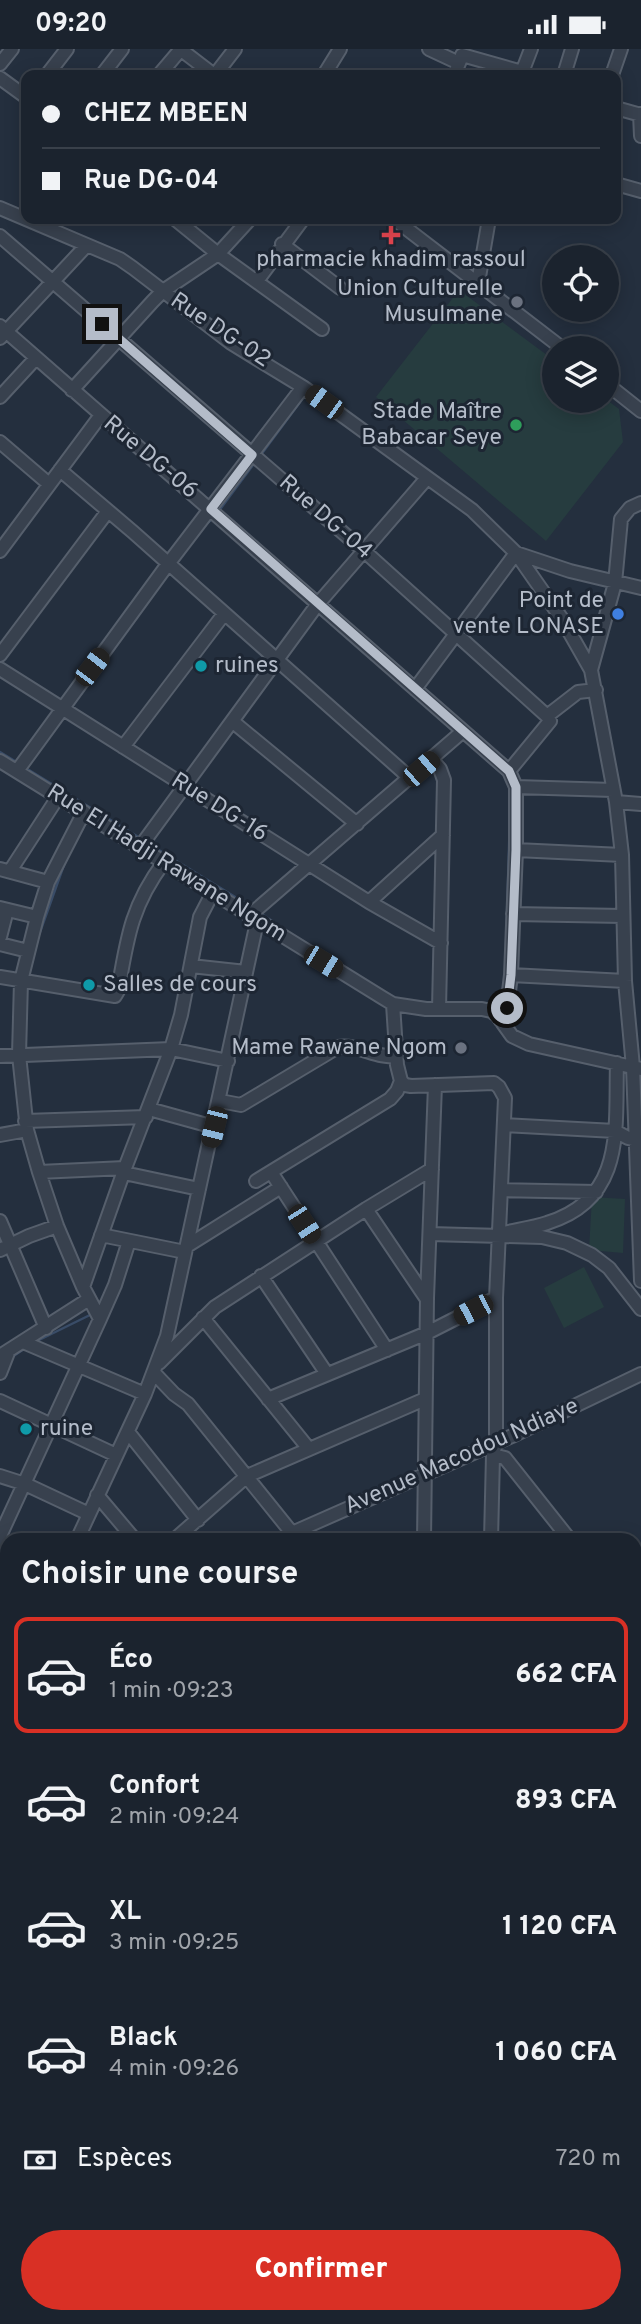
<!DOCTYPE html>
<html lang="fr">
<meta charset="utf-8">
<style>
body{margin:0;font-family:Overpass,sans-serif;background:#242b36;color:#f1f3f6;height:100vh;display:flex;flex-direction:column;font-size:26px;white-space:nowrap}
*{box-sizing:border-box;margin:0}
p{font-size:23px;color:#a0a4aa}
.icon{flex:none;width:38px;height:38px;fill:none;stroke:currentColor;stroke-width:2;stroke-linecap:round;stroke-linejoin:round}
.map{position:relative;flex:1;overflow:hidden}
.drawer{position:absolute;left:0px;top:1484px;width:642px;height:791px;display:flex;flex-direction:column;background:#1b232e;border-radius:21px 21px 0 0;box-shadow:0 4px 18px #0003,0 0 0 2px #39404a}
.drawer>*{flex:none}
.hud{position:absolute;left:21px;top:21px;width:600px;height:154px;border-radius:14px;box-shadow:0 4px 18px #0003,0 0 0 2px #39404a;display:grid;align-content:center;height:154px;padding:0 21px;background:#1b232e}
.tools{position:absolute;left:542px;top:196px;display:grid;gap:14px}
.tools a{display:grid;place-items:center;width:77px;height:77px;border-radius:50%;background:#1b232e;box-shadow:0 4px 18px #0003,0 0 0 2px #39404a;font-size:35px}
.end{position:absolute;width:32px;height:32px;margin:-16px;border:9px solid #b4bcc9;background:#111;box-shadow:0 0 0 4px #111}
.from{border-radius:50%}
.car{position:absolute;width:21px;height:42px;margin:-21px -10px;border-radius:9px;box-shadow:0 0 5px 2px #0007;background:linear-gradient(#222 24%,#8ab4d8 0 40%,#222 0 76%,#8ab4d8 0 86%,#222 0)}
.hud b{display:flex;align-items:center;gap:24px;height:66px;font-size:26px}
.hud b+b{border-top:2px solid #39404a}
.hud i{width:18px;height:18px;background:#f1f3f6}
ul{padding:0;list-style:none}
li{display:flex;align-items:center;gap:21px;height:116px;margin:0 14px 10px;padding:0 7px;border:4px solid transparent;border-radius:14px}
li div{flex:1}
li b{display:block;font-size:26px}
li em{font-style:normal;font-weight:800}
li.on{border-color:#d93025}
li>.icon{width:63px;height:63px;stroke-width:1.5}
h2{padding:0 21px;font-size:32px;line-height:84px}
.pay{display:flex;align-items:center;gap:18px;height:77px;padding:0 21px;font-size:26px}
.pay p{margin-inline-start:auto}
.cta{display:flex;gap:14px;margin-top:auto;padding:14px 21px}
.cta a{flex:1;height:80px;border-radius:42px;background:#d93025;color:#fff;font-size:28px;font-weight:800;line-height:80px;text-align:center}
.status{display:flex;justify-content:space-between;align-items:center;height:49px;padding:0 35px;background:#1b232e;direction:ltr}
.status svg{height:19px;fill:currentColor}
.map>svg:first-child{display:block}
</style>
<div class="status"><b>09:20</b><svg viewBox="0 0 49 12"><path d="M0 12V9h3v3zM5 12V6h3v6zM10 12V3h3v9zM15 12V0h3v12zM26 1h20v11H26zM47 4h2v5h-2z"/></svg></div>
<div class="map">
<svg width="641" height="2275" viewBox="0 0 641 2275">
<rect width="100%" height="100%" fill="#242f3e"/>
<path fill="#263c3f" d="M459,241L555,312V352L607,351L619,360L623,393L546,492L376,348Z
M592,1148L625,1150L623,1204L589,1201Z
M584,1218L604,1258L564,1279L544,1239Z"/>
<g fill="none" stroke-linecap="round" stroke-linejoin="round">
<path stroke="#394c67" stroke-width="2.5" d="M260,407L306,345
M218,463L256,412
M203,478L214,468
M418,650L455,683
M462,689L505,727
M0,703L18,714
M24,718L140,789
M149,795L253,859
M259,863L291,885
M40,883L65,813
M506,896L510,766
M35,1293L92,1265
M12,1308L27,1298"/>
<defs>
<path id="minor" d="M180,0L214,26
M429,0L459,14
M462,6L522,23
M0,15L12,0
M47,26L67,0
M102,26L122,0
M159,26L181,0
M215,26L235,0
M324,26L340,0
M454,26L462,7
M521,26L531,0
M564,26L572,0
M612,26L621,0
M0,29L26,48
M616,59L641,66
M640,65L641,87
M616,135L641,142
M0,159L120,210L133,219L231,294L303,338L472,461L516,504L562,570L591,621L616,753L622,806L625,932L633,1018L641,1232
M175,170L218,205L322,280
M394,170L562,299
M0,187L363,501L547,667L550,672L509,722
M282,195L340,239
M257,232L303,170
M478,234L489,170
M0,277L509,722L516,738V801L511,926L507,959L501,972
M0,289L86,197
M607,335L641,362
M72,341L153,252L163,242L218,205L250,170
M0,348L36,309
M0,393L49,435
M60,421L133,483L410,729
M0,502L101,366
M0,606L108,462
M0,620L369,853L441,894
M591,621L615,534L621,470L630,459L641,454
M415,640L516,504L570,522L641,539
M547,667L578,643L596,641
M232,672L357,775
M123,698L224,565
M432,711L440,720L444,731L439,960
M0,712L383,949L393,955L426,960H482L491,962L497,966L512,987L529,995L641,1020
M17,722L168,515L303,338
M516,738L613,741
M616,753L641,755
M84,763L48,833L37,868L21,932L19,1006L27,1081L39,1123L57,1177L83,1238L100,1270
M140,798L317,556L427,429
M516,801L622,806
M0,820L48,833
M10,822L58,748
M369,853L443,786
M0,859L37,868
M513,865L623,867
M249,867L462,683
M0,888L7,861
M0,895L28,902
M191,917L246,923
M511,926L625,932
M0,928L115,947L118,942C127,890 131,857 164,813
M393,955L397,1016L401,1032
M0,1007L171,1000L228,1012
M401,1032L405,1036L411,1037L494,1034L499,1038L505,1049L496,1249V1394L493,1406L491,1491
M220,1052L241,1056L338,998C360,995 376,1010 397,1007
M149,1060L214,1078
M25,1072L146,1068
M504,1076L615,1082L628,1089L641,1092
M0,1086L27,1081
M39,1123L125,1119
M271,1123L387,1301
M124,1124L199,1140
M256,1132L390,1050L397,1042L401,1032
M501,1141L596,1143
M366,1160L426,1249
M0,1172L46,1279
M430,1185L542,1188L567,1194L592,1206L609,1219L641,1260
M499,1185C515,1181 532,1179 547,1174C626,1150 615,1079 617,1014
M101,1186L185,1203
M187,1197L281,1138
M0,1201L29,1187L57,1177
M261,1227L327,1325
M83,1238L125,1119L171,1000L181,966L200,868L213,843
M203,1269L309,1400
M23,1293L145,1345
M0,1307L89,1250
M159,1314L215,1258L366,1160L432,1120
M0,1324L9,1301
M154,1324L174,1345L188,1355L292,1484L291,1491
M268,1350L427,1284L496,1249
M0,1352L116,1406
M128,1383L198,1471
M493,1406L505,1409L570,1491
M0,1427L25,1435L89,1465
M97,1446L135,1491
M0,1487L100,1270L115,1236L129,1192
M77,1491L145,1345L167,1287L257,873
M174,1491L247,1427L425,1350
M284,1491L292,1484L512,1387L641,1325
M424,1491L427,1249L435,1036
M0,1496L7,1499
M0,1569L7,1572
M635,1621H641
M0,1658L7,1642
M635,1695H641
M0,1729L7,1724
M0,1746L7,1760
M635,1767H641
M635,1841H641
M0,1878L7,1889
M635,1914H641
M635,1966H641
M0,1970L7,1966
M0,2001L7,2012
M635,2018H641
M0,2060L7,2056
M635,2067H641
M0,2144L7,2143
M635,2174H641
M0,2183L7,2180
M0,2252L7,2227
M268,2268L272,2275
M418,2268L432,2275
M624,2268V2275
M369,2275L370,2268
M477,2275L479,2268
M563,2275V2268"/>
<path id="highway" d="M0,2109L7,2121
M94,2268L98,2275"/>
</defs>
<use href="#minor" stroke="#565f6c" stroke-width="16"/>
<use href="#highway" stroke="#434c59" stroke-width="21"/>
<use href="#minor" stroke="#38414e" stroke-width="12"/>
<use href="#highway" stroke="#746855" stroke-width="18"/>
</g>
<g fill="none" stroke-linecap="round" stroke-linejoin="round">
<path stroke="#b4bcc9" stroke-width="9" d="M102,275L252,406L211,460L509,722L516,738V801L511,926L507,959"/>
</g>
<path fill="#e0444e" stroke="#1d2633" stroke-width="2.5" d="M387.5 175.5h7v7h7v7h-7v7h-7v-7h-7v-7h7z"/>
<g fill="#6b7280" stroke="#1d2633" stroke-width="2.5">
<circle cx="517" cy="253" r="7"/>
<circle cx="461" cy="999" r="7"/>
</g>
<circle fill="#2e9e5b" stroke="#1d2633" stroke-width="2.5" cx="516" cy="376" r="7"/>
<circle fill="#3f7fe0" stroke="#1d2633" stroke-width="2.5" cx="618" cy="565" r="7"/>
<g fill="#0f9aa8" stroke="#1d2633" stroke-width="2.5">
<circle cx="201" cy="617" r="7"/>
<circle cx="89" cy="936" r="7"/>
<circle cx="26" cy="1380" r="7"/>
</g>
<g text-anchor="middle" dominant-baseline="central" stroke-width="6" stroke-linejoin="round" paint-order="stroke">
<g font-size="23" fill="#b4bcc9" stroke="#1d2633" text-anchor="end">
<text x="391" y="211" text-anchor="middle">pharmacie khadim rassoul</text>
<text x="503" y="240">Union Culturelle<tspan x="503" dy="26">Musulmane</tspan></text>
<text x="502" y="363">Stade Maître<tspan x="502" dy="26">Babacar Seye</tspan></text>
<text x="604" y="552">Point de<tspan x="604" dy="26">vente LONASE</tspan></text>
<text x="215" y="617" text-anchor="start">ruines</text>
<text x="103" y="936" text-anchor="start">Salles de cours</text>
<text x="447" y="999">Mame Rawane Ngom</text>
<text x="40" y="1380" text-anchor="start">ruine</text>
</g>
<g font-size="23" fill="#b4bcc9" stroke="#1d2633">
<text transform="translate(220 282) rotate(34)">Rue DG-02</text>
<text transform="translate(150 409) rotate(40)">Rue DG-06</text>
<text transform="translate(325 469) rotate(41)">Rue DG-04</text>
<text transform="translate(219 759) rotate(32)">Rue DG-16</text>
<text transform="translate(166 815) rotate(32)">Rue El Hadji Rawane Ngom</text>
<text transform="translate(462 1408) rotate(-24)">Avenue Macodou Ndiaye</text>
</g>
</g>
</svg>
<div class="tools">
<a><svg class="icon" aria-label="locate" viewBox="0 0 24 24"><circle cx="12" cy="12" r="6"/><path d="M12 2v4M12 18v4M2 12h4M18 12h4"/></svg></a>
<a><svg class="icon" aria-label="layers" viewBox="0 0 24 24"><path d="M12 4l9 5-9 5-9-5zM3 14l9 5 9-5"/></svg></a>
</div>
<i class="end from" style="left:507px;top:959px"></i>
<i class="end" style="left:102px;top:275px"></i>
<i class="car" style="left:324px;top:353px;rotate:306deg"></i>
<i class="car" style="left:92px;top:618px;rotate:37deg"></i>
<i class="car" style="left:421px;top:720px;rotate:49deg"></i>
<i class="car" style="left:323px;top:913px;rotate:121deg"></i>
<i class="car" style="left:214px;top:1078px;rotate:194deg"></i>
<i class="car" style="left:304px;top:1175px;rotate:147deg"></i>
<i class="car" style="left:473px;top:1261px;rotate:243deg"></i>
<div class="hud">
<b><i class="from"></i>CHEZ MBEEN</b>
<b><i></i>Rue DG-04</b>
</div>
<section class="drawer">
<h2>Choisir une course</h2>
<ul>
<li class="on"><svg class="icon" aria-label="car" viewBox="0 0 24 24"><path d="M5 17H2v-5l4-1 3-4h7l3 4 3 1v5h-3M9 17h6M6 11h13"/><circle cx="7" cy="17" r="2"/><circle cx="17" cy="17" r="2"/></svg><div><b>Éco</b><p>1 min · 09:23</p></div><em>662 CFA</em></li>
<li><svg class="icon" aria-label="car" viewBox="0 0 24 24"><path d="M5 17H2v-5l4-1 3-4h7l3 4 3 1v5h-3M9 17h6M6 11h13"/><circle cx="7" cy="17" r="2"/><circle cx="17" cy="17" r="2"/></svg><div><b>Confort</b><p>2 min · 09:24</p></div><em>893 CFA</em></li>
<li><svg class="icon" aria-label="car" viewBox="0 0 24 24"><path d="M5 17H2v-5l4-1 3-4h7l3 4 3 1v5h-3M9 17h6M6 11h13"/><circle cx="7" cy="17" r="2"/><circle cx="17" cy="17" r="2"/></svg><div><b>XL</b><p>3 min · 09:25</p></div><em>1 120 CFA</em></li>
<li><svg class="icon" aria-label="car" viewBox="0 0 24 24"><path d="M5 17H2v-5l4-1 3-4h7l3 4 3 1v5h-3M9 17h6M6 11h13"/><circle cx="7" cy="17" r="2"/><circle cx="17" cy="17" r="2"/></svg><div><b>Black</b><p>4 min · 09:26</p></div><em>1 060 CFA</em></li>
</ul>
<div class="pay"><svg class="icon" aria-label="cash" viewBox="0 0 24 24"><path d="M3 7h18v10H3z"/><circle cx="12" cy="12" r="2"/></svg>Espèces<p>720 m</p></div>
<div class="cta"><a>Confirmer</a></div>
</section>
</div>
